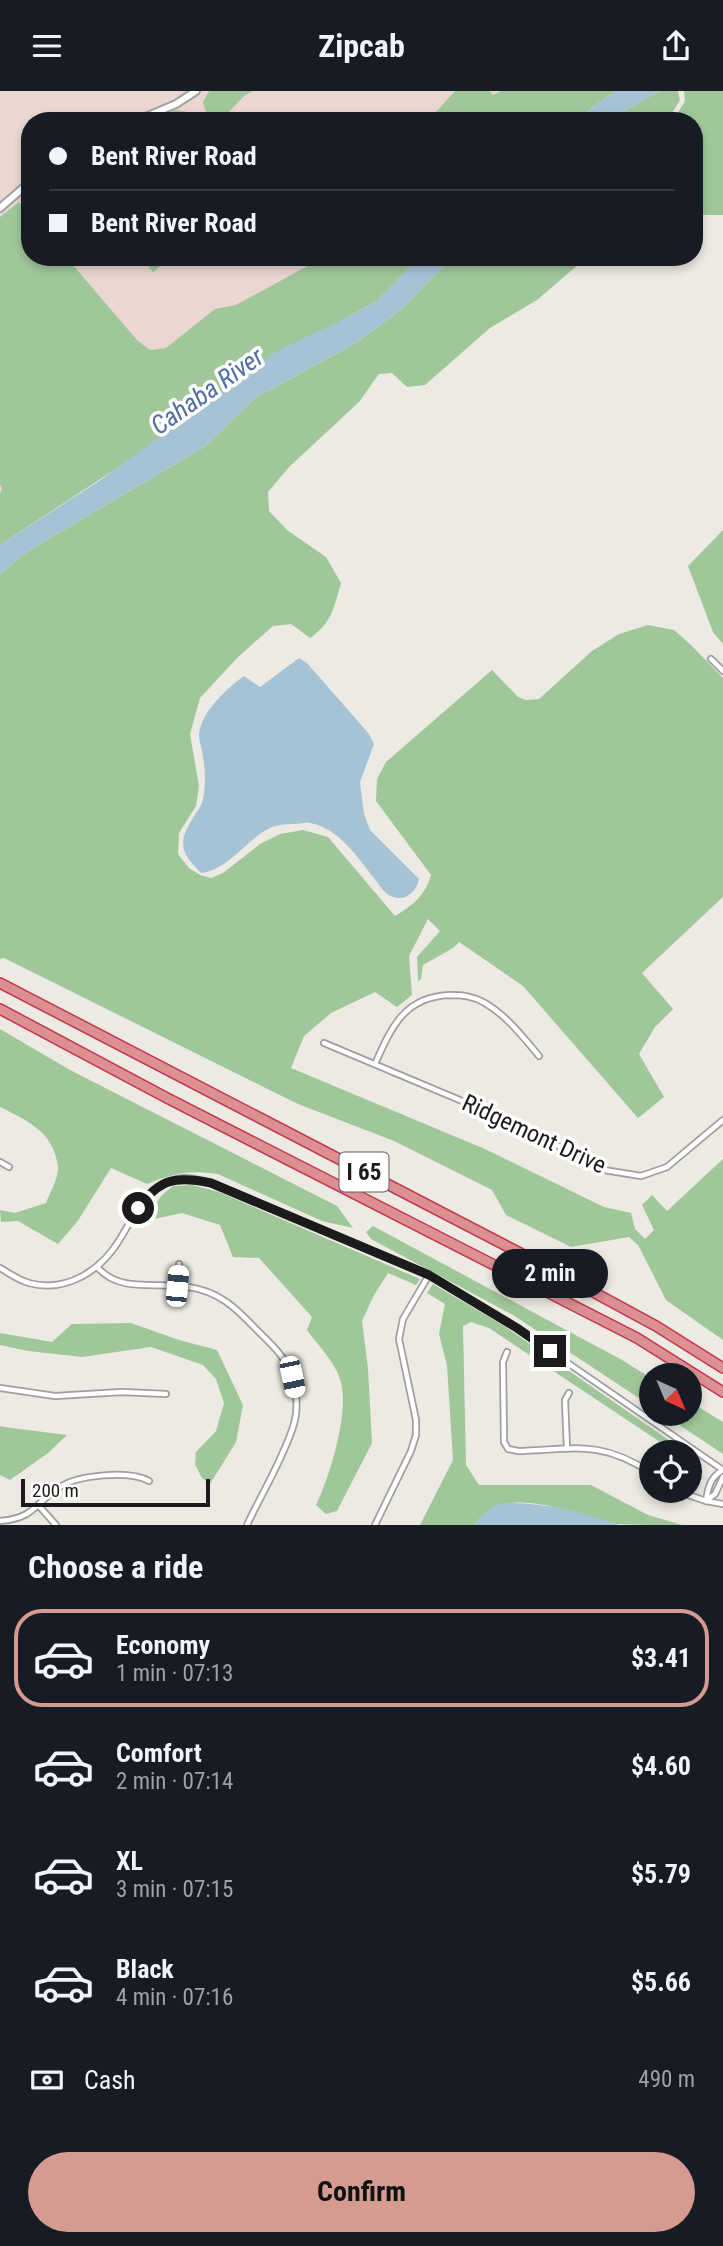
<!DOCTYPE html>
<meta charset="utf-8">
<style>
body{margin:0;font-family:"Roboto Condensed",sans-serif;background:#242831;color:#f1f3f6;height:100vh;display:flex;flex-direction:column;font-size:26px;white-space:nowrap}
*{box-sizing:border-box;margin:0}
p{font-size:23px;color:#9ea1a6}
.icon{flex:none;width:38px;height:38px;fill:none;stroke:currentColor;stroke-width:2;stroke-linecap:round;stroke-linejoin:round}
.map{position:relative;height:1434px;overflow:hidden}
.panel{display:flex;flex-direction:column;background:#171b24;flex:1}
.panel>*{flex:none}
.top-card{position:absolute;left:21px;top:21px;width:682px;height:154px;border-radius:28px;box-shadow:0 4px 10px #0003;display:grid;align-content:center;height:154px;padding:0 28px;background:#171b24}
.needle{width:46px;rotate:136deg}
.controls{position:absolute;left:639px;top:1272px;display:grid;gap:14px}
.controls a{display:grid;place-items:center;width:63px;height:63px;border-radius:50%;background:#171b24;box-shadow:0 4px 10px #0003;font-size:35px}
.scale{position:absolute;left:21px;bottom:18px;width:189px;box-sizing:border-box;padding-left:7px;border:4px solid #1b1b1b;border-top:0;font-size:19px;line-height:24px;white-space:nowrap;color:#1b1b1b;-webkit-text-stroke:5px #fff;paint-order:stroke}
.end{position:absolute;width:32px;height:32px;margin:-16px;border:9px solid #1b1b1b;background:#fff;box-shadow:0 0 0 4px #fff}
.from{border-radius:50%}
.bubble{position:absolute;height:49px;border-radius:24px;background:#171b24;box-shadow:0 4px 10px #0003;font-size:23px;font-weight:700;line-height:49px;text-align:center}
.car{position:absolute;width:21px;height:42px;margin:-21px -10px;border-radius:9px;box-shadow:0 0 5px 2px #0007;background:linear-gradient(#fff 24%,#345 0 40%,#fff 0 76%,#345 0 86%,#fff 0)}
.top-card b{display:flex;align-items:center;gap:24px;height:66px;font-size:26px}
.top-card b+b{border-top:2px solid #363941}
.top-card i{width:18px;height:18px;background:#f1f3f6}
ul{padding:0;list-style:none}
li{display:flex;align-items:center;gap:21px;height:98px;margin:0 14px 10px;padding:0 14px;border:4px solid transparent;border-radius:28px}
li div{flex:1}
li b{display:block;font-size:26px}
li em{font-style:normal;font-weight:700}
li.active{border-color:#d59a90}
li>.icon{width:63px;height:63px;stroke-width:1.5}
h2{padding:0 28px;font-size:32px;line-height:84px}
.pay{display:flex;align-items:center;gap:18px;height:77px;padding:0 28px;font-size:26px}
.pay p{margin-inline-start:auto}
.button{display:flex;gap:14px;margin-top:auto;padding:14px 28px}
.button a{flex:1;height:80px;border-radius:42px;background:#d59a90;color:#111;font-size:28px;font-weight:700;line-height:80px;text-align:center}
header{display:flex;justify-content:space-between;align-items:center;height:91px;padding:0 28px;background:#171b24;font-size:32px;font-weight:700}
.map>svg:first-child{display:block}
</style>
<header><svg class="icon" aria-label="menu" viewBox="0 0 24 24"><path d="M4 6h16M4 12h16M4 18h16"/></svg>Zipcab<svg class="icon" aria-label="share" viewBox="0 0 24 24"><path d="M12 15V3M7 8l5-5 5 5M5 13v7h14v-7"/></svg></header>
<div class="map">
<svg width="723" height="1434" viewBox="0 0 723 1434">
<rect width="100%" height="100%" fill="#eceae2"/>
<path fill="#ebd7d2" d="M0,0H575L521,30H30V166H382L0,428Z"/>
<path fill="#a0c79a" d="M209,0H253L244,5L220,30C210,28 205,21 203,11Z
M455,0H489L493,4L501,0H616L573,30H428Z
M659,0H678L680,9L667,30H607Z
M684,0H723V124H695V30H673L685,10Z
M175,19L187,21L195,30H149Z
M19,111L30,123V166H66L137,249L150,259L166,257L215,218L236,214L324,166H420L377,210L344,228L0,454V403L2,398L0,393V126Z
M150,166H172L153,181L145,171Z
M452,166H587L537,209L490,237L425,294L407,296L392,282L379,283L359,311L289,376L268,401L269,420L287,439L326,466L341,492C334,516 332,532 310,547L291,533L273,535L238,566L200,607L190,643L199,695L196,715L179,742L178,763L189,777L200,784L211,787L223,782L260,753L280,743L303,739L328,746L395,825C413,814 425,805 431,784L376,710L377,688L386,671L492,579L518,606L526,609L539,608L592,560L619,543L648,534L674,539L692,555L723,587V806L642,882L673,918L655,936L639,963L664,1006L638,1027L523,895L459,851L453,857L423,874L421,888L418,890L417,866L440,840L428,828L409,865L412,904L397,916L375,901L331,922L304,945L291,977L485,1058L604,1116L631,1122L635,1138L645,1148L654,1139L642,1114L652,1104L667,1120L723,1068V1249L666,1209L638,1154L629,1146L571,1156L506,1124L492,1099L394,1050L298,1013L4,867L0,868V483L28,460L204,356L255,307L356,252L402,218Z
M723,439V553L713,541L688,475Z
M0,938L70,979L337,1115L353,1137L322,1130L218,1083C188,1079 175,1082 147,1093L111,1077L77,1131L58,1153L18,1130L1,1131L0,1119L15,1122L46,1112C50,1102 59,1086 58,1076C54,1041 28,1030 0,1016Z
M192,1094L219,1101L420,1188L416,1194L388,1182L374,1204L362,1230L368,1278L372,1352L337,1420L326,1423L316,1414C330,1385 353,1313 338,1283C331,1267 317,1253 307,1239L312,1226L259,1167L233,1166L220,1134L182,1122L144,1130L162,1104L173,1095Z
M373,1135L622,1269L651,1287V1315L513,1224L371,1148L366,1141Z
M433,1193L501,1233L676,1354L672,1359L489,1237L471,1231L463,1235L466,1374L479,1394H591L648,1424L682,1434C663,1434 634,1434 616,1433C585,1425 525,1402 494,1416C486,1419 480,1428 474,1434H420L453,1369L447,1274L439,1243L445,1213L427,1202Z
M131,1232L179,1249L217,1259L243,1314L236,1351L210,1393L202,1387L195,1373L196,1361L216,1340L224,1312L216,1288L203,1274L151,1256L82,1266L28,1260L0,1254V1242L52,1251L72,1233Z
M690,1311L723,1331V1363L663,1323H690Z
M0,1335L4,1336L67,1344L48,1362L10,1389L0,1384Z"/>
<path fill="#a6c3d6" d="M616,0H659L607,30H573Z
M420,166H452L402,218L356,252L255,307L204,356L28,460L0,483V454L102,388L275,261L344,228L377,210Z
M299,567L307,572L369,643L374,653L360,691L364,723L370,739L419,788C416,803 402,813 387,803C382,799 378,792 374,787C357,766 339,737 310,732C305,731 299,733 294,733C285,733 275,734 268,738C245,750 228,779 201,782C181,762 177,752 193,727C196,721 202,715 203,708C206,694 205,679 203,665C202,658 199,650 199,644C200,622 227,597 244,585L260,596Z
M505,1412C544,1411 583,1421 619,1434H474L491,1416Z"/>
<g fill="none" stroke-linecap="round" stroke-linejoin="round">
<defs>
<path id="minor" d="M711,568L723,580
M324,952L512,1031L604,1079L641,1085L667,1076L723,1029
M375,973C391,937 404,906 449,904C462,904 473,905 485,912C507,925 523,946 539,965
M0,1071L9,1076
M97,1176C121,1203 156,1190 188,1196C218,1200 235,1216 255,1237C267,1249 282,1262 289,1278C297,1295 299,1319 293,1336C282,1370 262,1402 247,1434
M0,1177C9,1182 18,1189 29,1192C66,1202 101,1180 120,1148C135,1123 150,1089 184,1087C192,1086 202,1090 211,1092L429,1184L517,1237L723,1379
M177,1195L179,1173
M507,1261L503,1271L504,1351L508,1358L518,1360C574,1358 602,1349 651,1382
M0,1297L55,1305L122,1301L166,1303
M567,1358L565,1309L569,1302
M677,1400L706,1410L723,1413
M706,1410C708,1397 710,1386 723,1379
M706,1410L715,1403L723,1386
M39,1415L56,1434
M0,1430C36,1427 34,1412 60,1396C78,1384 129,1379 149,1390
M375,1434L411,1360L416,1344V1329L399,1248L403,1228L429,1184"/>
<path id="tertiary" d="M136,30L176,13L196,0
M0,117L30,91"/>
<path id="motorway" d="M0,892L547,1176L656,1235L723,1277
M0,918L167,1007L637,1247L723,1301"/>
</defs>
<use href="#minor" stroke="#9f9f9f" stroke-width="8"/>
<use href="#tertiary" stroke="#9f9f9f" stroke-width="10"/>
<use href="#motorway" stroke="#c4354f" stroke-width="12"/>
<use href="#minor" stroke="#fff" stroke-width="4.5"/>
<use href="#tertiary" stroke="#fff" stroke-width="6"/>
<use href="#motorway" stroke="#dc9092" stroke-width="9"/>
</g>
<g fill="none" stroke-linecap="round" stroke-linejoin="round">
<path stroke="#1b1b1b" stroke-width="9" d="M138,1117C160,1087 176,1085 211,1092L429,1184L517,1237L550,1260"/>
</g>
<g text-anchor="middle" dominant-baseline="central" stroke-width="7" stroke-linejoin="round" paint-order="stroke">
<rect fill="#fff" stroke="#5f5f5f" stroke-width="2" x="339.5" y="1061.5" width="49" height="39" rx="5"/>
<g font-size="23" font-weight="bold" fill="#1b1b1b">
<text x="364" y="1081">I 65</text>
</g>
<g font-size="24" fill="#1b1b1b" stroke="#fff">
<text transform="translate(534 1043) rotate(25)">Ridgemont Drive</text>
</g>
<g font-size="26" font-style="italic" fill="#526da0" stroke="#fff">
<text transform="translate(207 300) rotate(-35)">Cahaba River</text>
</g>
</g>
</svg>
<div class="controls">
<a><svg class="needle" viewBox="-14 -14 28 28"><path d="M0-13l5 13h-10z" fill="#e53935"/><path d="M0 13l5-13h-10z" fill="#9ea1a6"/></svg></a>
<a><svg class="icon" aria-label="locate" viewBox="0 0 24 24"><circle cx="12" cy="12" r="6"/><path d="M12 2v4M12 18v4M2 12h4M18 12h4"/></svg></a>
</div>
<div class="scale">200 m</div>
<i class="end from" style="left:138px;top:1117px"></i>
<i class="end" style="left:550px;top:1260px"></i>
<div class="bubble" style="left:492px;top:1158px;width:116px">2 min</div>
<i class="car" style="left:177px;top:1195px;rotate:5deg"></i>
<i class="car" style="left:292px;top:1286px;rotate:168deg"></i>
<div class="top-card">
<b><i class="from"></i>Bent River Road</b>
<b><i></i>Bent River Road</b>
</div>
</div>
<section class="panel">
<h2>Choose a ride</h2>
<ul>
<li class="active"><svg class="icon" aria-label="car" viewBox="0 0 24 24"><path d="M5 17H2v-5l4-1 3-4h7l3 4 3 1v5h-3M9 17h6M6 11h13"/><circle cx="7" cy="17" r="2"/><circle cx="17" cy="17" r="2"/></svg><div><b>Economy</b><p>1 min · 07:13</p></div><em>$3.41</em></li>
<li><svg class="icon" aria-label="car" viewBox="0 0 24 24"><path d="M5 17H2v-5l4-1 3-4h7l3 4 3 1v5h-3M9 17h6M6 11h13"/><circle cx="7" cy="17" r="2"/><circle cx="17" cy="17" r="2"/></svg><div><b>Comfort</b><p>2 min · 07:14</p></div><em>$4.60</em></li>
<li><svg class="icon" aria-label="car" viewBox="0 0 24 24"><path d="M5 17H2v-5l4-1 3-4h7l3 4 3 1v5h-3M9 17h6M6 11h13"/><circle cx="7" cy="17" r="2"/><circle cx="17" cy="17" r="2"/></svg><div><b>XL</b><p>3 min · 07:15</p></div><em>$5.79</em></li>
<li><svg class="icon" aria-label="car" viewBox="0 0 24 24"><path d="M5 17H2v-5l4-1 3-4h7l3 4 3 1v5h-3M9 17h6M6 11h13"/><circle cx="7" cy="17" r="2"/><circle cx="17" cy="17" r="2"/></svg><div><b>Black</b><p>4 min · 07:16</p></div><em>$5.66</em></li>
</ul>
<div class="pay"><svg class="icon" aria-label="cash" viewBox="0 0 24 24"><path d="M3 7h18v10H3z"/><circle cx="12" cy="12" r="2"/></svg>Cash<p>490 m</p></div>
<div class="button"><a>Confirm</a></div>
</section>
